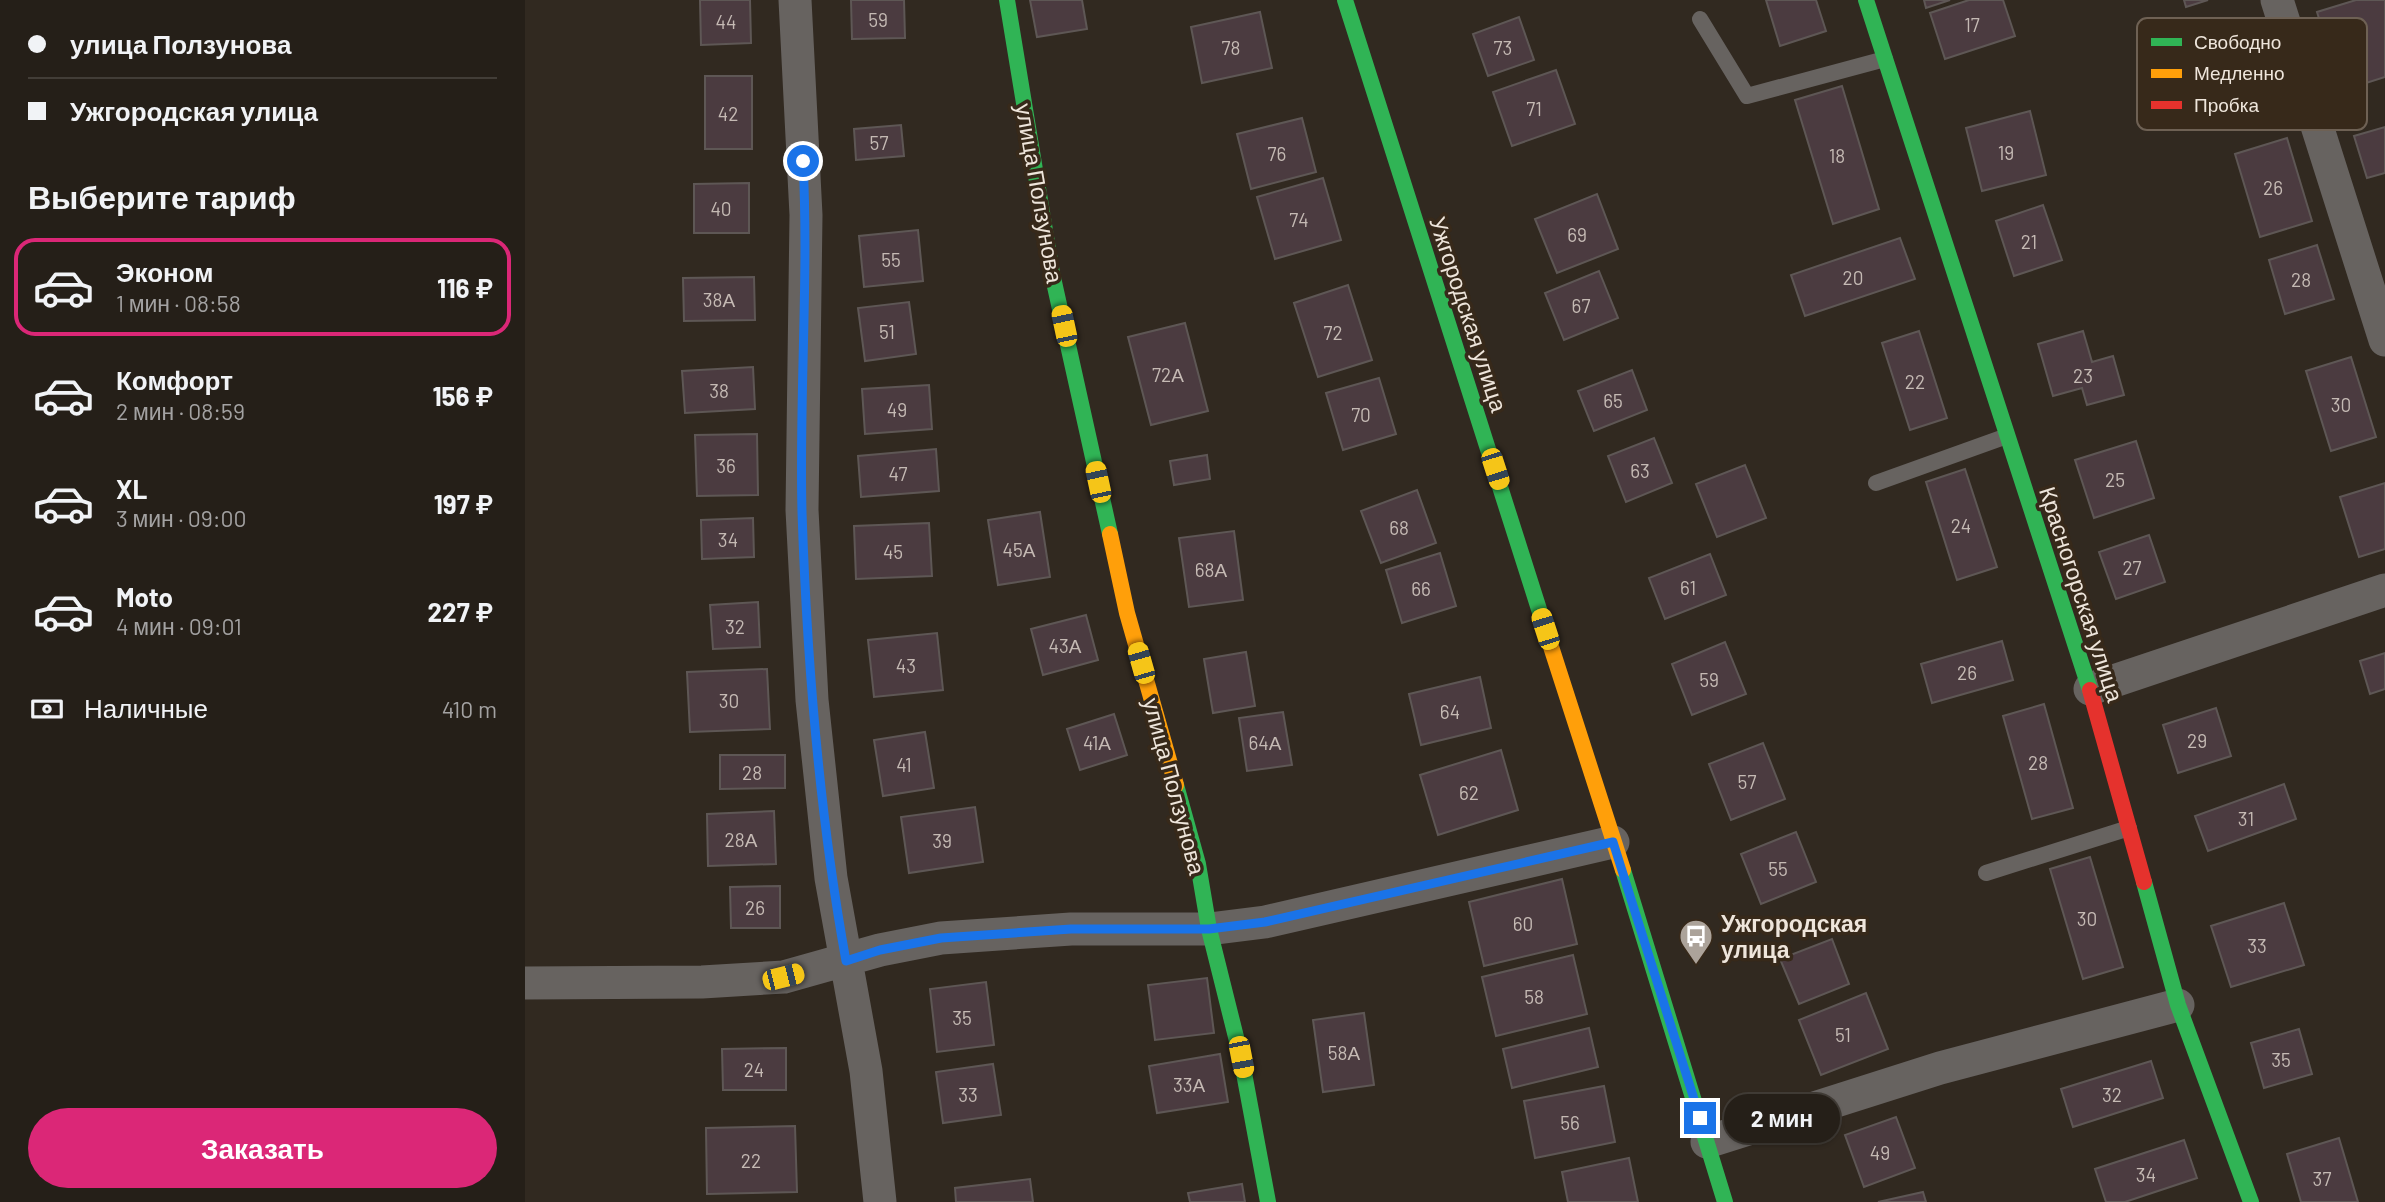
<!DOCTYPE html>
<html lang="ru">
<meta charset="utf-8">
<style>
body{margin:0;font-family:Barlow,sans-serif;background:#312c25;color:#f1f3f6;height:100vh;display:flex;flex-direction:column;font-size:26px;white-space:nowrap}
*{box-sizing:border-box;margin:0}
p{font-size:23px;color:#a3a2a2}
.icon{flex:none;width:38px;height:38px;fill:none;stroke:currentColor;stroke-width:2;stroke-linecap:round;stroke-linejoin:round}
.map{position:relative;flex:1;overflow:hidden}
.side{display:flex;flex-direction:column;background:#251f18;width:525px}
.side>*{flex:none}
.hud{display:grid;align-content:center;height:154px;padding:0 28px;background:#251f18}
.end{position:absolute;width:32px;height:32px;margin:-16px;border:9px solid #1a73e8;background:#fff;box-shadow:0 0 0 4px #fff}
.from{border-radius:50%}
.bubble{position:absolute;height:49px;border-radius:24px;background:#251f18;box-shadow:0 2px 5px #0004,0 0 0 2px #423d37;font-size:23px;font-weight:700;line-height:49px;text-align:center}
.car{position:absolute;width:21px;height:42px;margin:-21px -10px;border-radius:9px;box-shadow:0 0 5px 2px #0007;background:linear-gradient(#f5c518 24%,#345 0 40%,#f5c518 0 76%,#345 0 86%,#f5c518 0)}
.hud b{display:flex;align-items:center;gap:24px;height:66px;font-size:26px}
.hud b+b{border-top:2px solid #423d37}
.hud i{width:18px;height:18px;background:#f1f3f6}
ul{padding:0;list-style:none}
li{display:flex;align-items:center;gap:21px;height:98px;margin:0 14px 10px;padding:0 14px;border:4px solid transparent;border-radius:21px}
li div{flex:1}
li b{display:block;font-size:26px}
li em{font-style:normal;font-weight:700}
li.on{border-color:#db2777}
li>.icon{width:63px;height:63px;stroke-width:1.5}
h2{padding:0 28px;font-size:32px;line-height:84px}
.pay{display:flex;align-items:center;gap:18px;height:77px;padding:0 28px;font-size:26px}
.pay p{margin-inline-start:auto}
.button{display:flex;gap:14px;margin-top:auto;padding:14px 28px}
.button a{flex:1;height:80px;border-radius:42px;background:#db2777;color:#fff;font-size:28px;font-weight:700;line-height:80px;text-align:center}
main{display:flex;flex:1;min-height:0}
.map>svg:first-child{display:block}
</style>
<main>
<section class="side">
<div class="hud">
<b><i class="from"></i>улица Ползунова</b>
<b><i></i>Ужгородская улица</b>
</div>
<h2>Выберите тариф</h2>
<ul>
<li class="on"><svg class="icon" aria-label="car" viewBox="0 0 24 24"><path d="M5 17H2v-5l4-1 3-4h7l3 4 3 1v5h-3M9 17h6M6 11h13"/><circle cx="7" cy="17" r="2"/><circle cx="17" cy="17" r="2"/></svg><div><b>Эконом</b><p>1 мин · 08:58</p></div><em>116 ₽</em></li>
<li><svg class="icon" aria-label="car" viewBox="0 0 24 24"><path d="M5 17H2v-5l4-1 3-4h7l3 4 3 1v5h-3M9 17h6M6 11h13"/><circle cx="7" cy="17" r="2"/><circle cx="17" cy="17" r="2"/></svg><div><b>Комфорт</b><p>2 мин · 08:59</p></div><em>156 ₽</em></li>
<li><svg class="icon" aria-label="car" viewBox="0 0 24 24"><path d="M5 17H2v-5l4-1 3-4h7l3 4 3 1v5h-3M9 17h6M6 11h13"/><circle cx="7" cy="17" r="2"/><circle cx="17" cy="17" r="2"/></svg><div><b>XL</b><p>3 мин · 09:00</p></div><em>197 ₽</em></li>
<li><svg class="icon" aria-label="car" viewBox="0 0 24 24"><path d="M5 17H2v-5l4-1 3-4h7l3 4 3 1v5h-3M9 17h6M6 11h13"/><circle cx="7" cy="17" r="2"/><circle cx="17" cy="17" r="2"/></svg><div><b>Moto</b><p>4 мин · 09:01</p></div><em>227 ₽</em></li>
</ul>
<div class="pay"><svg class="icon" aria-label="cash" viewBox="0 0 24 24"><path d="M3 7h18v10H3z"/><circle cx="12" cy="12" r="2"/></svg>Наличные<p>410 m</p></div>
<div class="button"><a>Заказать</a></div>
</section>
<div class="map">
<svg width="1860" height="1202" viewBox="0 0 1860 1202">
<rect width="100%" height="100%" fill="#312920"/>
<path fill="#4b3b40" stroke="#5e5755" stroke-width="2" d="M175,0H225L226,43L176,45Z
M326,0H379L380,38L327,39Z
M505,0H557L562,29L512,37Z
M1241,0H1291L1301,31L1255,46Z
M1399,0H1425L1401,8Z
M1444,0H1478L1490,36L1420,59L1405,13Z
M1659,0H1683L1661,7Z
M1831,0H1860V77L1816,91L1792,12Z
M735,12L747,68L677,83L666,27Z
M994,17L1009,60L963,76L948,34Z
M1031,70L1050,124L987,146L968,92Z
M180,76H227V149H180Z
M1317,86L1354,209L1308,224L1270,100Z
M1505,111L1521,175L1457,191L1441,128Z
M777,118L791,172L726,189L712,134Z
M376,125L379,156L331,160L329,129Z
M1860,127V173L1842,178L1829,136Z
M1762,138L1787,221L1735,237L1710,154Z
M798,178L816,240L750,259L732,197Z
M224,183V233H169V184Z
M1072,194L1093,249L1032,273L1010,219Z
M1518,205L1537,260L1489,276L1471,221Z
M393,230L398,281L339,287L334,236Z
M1375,238L1390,279L1280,316L1266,275Z
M1792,245L1809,299L1760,314L1744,260Z
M1074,271L1093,318L1039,340L1020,293Z
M229,277L230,320L159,321L158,278Z
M823,285L847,360L793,377L769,303Z
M384,302L391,354L340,361L333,308Z
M660,323L683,411L626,425L603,337Z
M1394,331L1422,418L1385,430L1357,343Z
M1558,331L1567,362L1588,356L1599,395L1562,405L1557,388L1528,396L1513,344Z
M1826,357L1851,437L1806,451L1781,371Z
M228,367L230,409L160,413L157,371Z
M1107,370L1122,410L1069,431L1053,391Z
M854,378L871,434L818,450L801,393Z
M404,385L407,429L340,434L337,389Z
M232,434L233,495L172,496L170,435Z
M1129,438L1147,483L1101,502L1083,456Z
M1611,441L1629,498L1569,518L1550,460Z
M411,449L414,491L336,497L333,456Z
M682,455L685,479L649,485L645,461Z
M1220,465L1241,518L1192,537L1171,484Z
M1440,469L1472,567L1432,580L1401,482Z
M1860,483V549L1834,557L1815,497Z
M892,490L911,543L856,563L836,511Z
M515,512L525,577L473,585L463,520Z
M228,518L229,557L177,559L176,520Z
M404,523L407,576L331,579L329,526Z
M709,531L718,600L664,607L654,538Z
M1624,535L1640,582L1591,599L1574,552Z
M915,553L931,606L877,623L861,570Z
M1185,554L1201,595L1140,619L1124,578Z
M233,602L235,647L188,649L185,605Z
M561,615L573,660L518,675L506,629Z
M412,633L418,690L349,697L343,640Z
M1477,641L1488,680L1407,703L1396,664Z
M1200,642L1221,694L1167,715L1147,664Z
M721,652L730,706L688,713L679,659Z
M1860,653V689L1845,694L1835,661Z
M242,669L245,729L165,732L162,672Z
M955,677L966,728L896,745L884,694Z
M1519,704L1548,808L1507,819L1478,716Z
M1691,708L1706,756L1653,773L1638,725Z
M758,712L767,765L722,771L714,718Z
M589,714L602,755L555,770L542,729Z
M400,732L409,788L358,796L349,740Z
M1238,743L1260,799L1206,820L1184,764Z
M976,750L993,810L913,835L895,775Z
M195,755H260V788L195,789Z
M1759,784L1771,819L1683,851L1670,816Z
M450,807L458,862L384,873L376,817Z
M249,811L251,864L183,866L182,814Z
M1271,832L1291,882L1236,904L1216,854Z
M1565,857L1598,967L1558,979L1525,869Z
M1037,879L1052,944L959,966L944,902Z
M255,886V928H206L205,887Z
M1759,903L1779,965L1706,987L1686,926Z
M1307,939L1324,984L1274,1004L1255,959Z
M1048,955L1062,1014L971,1036L957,977Z
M682,978L689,1033L630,1040L623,985Z
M461,982L469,1045L412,1052L405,989Z
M1341,993L1363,1049L1296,1075L1274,1020Z
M839,1013L849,1085L798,1092L788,1020Z
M1064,1028L1073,1067L987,1088L978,1049Z
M1774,1029L1787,1074L1739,1088L1726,1043Z
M261,1048V1090H198L197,1049Z
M695,1054L703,1102L632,1113L624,1066Z
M1626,1061L1638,1098L1548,1127L1536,1089Z
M468,1064L476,1115L418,1123L411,1072Z
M1079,1086L1090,1142L1010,1158L999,1101Z
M1371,1117L1390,1168L1339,1187L1320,1135Z
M270,1126L272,1192L182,1194L181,1128Z
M1814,1138L1833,1202H1776L1762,1154Z
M1659,1140L1672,1178L1600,1202H1581L1570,1169Z
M1104,1158L1113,1202H1043L1037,1172Z
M505,1179L508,1202H431L430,1188Z
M717,1184L720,1202H665L663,1193Z
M1398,1192L1401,1202H1353Z"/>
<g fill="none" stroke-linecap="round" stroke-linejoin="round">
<path stroke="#676360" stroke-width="16" d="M1175,19L1222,96L1360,59
M1351,483L1482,436
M1461,873L1604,828"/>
<path stroke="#676360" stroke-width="33" d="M270,0L281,215L277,510L287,700L306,878L341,1071L355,1202
M1752,0L1860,340
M1565,689L1860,590
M0,983L177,982L259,977L355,950L416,938L546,929H684L740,922L1088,842
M1182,1142L1415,1068L1653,1005"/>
<path stroke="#30b455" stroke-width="16" d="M482,0L527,273L585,534
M820,0L1019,625
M1341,0L1565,690
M651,785L673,864L684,929L716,1057L743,1202
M1098,870L1200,1202
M1619,882L1653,1005L1726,1202"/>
<path stroke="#ff9f0a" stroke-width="16" d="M585,534L602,613L651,785
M1019,625L1098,870"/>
<path stroke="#e5322d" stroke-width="16" d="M1565,690L1619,882"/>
</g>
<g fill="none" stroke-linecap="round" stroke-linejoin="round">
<path stroke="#1a73e8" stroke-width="9" d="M278,161C284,278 274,395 277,512C282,663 294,813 321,961L355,950L416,938L546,929H684L740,922L1088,842L1175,1118"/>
</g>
<defs>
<symbol id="bus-pin" viewBox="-11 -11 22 30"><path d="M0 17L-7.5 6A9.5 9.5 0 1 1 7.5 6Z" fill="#aca39a" stroke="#37291a"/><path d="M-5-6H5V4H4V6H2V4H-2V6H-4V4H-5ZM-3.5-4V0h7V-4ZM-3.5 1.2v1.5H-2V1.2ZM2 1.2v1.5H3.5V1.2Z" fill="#fff"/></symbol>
</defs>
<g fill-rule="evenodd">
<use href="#bus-pin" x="1152" y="917" width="38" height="52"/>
</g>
<g text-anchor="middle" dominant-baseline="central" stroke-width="7" stroke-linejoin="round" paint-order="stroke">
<g font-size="19" fill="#c5bab4">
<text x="353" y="19">59</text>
<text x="201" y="21">44</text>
<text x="1447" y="24">17</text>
<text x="706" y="47">78</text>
<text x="978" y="47">73</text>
<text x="1009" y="108">71</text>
<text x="203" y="113">42</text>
<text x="354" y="142">57</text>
<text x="1481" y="152">19</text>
<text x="752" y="153">76</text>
<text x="1312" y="155">18</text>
<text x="1748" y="187">26</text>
<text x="196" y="208">40</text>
<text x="774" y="219">74</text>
<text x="1052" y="234">69</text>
<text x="1504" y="241">21</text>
<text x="366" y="259">55</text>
<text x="1328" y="277">20</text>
<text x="1776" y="279">28</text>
<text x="194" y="299">38А</text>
<text x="1056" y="305">67</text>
<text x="362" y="331">51</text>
<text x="808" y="332">72</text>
<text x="643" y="374">72А</text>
<text x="1558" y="375">23</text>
<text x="1390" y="381">22</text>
<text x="194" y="390">38</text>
<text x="1088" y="400">65</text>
<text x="1816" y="404">30</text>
<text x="372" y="409">49</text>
<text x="836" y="414">70</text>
<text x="201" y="465">36</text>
<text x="1115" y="470">63</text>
<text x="373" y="473">47</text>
<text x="1590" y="479">25</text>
<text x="1436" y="525">24</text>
<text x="874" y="527">68</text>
<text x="203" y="539">34</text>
<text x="494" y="549">45А</text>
<text x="368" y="551">45</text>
<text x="1607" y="567">27</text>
<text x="686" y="569">68А</text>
<text x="1163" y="587">61</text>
<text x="896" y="588">66</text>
<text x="210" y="626">32</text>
<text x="540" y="645">43А</text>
<text x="381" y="665">43</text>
<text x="1442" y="672">26</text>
<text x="1184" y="679">59</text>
<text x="204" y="700">30</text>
<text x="925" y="711">64</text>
<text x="1672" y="740">29</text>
<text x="572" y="742">41А</text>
<text x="740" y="742">64А</text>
<text x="1513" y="762">28</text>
<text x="379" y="764">41</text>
<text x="227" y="772">28</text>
<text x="1222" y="781">57</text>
<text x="944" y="792">62</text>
<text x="1721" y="818">31</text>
<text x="216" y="839">28А</text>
<text x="417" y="840">39</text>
<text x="1253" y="868">55</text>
<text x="230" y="907">26</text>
<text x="1562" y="918">30</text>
<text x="998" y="923">60</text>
<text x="1732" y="945">33</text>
<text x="1009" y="996">58</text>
<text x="437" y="1017">35</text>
<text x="1318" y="1034">51</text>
<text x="819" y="1052">58А</text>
<text x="1756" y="1059">35</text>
<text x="229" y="1069">24</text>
<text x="664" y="1084">33А</text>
<text x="443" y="1094">33</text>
<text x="1587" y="1094">32</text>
<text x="1045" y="1122">56</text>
<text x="1355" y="1152">49</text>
<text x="226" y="1160">22</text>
<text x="1621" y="1174">34</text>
<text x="1797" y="1178">37</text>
</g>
<g font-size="23" fill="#eee5db" stroke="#37291a">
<text transform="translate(515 193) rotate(80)">улица Ползунова</text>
<text transform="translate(944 314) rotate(72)">Ужгородская улица</text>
<text transform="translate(1557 594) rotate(72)">Красногорская улица</text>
<text transform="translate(650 786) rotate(75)">улица Ползунова</text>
</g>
<g font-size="23" font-weight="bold" fill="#eee5db" stroke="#37291a" text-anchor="start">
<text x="1196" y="923">Ужгородская<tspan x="1196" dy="26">улица</tspan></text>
</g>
</g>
<rect x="1612" y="18" width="230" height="112" rx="10" fill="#37291a" stroke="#6e6154" stroke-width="2"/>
<rect x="1626" y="38" width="31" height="8" fill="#30b455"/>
<rect x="1626" y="69" width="31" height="9" fill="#ff9f0a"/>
<rect x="1626" y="101" width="31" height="8" fill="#e5322d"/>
<g font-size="19" fill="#eee5db">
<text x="1669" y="49">Свободно</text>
<text x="1669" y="80">Медленно</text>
<text x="1669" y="112">Пробка</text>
</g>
</svg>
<i class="end from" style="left:278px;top:161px"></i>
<i class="end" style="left:1175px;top:1118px"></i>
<div class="bubble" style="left:1199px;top:1094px;width:116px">2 мин</div>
<i class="car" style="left:539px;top:326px;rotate:348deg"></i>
<i class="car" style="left:970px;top:469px;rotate:162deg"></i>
<i class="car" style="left:573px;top:482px;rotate:348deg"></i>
<i class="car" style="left:1020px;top:629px;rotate:342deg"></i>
<i class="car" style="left:616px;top:663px;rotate:344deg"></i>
<i class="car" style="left:258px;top:977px;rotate:76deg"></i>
<i class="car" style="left:716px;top:1057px;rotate:169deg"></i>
</div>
</main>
